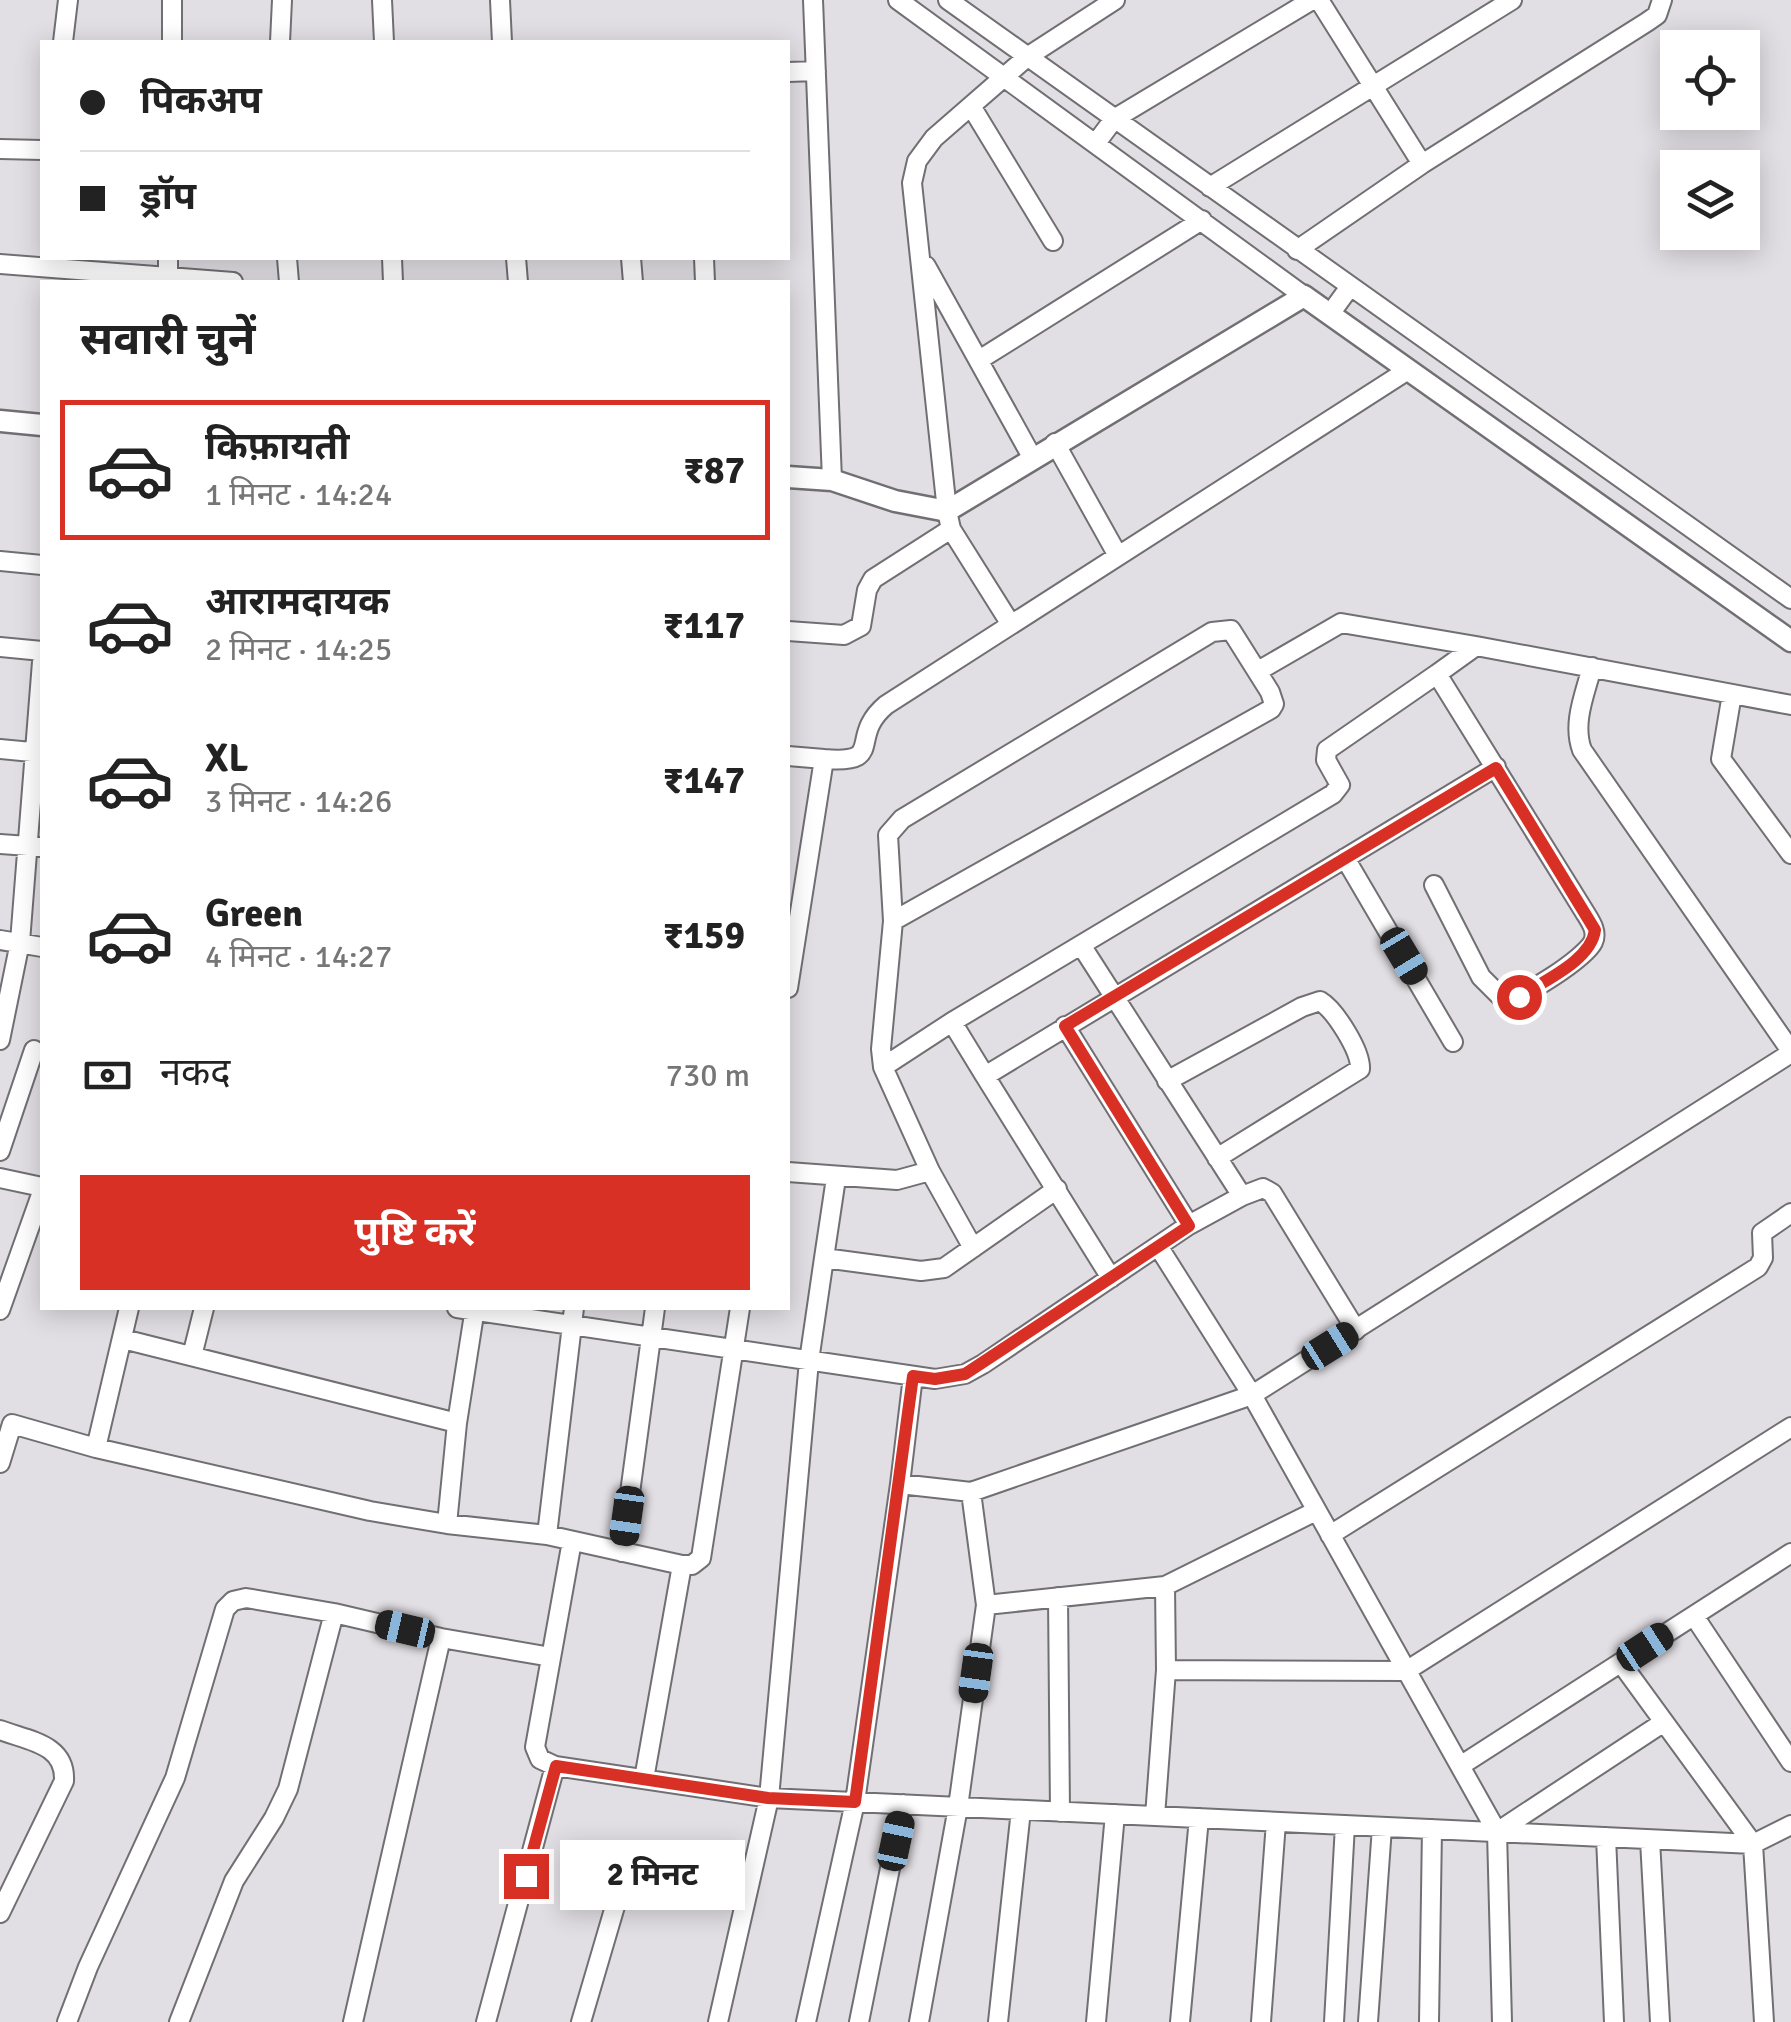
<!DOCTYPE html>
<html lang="hi">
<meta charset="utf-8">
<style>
body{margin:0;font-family:Signika,"Noto Sans Devanagari",sans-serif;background:#f2f2f2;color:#222;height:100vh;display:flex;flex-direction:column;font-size:38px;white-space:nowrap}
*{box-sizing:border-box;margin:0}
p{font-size:32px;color:#767676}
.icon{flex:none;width:55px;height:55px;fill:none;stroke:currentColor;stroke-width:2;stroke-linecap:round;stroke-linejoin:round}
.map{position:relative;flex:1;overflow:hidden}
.sheet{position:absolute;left:40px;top:280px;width:750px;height:1030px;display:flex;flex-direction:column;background:#fff;border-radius:0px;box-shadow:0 5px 25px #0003}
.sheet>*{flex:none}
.banner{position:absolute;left:40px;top:40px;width:750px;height:220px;border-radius:0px;box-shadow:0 5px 25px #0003;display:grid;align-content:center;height:220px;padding:0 40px;background:#fff}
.fabs{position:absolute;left:1660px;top:30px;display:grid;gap:20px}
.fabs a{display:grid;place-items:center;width:100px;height:100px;border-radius:0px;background:#fff;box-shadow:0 5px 25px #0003;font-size:50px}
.end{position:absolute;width:45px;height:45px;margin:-22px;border:12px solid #d93025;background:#fff;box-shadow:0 0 0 5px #fff}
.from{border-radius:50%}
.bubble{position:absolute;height:70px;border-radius:0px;background:#fff;box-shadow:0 5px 25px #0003;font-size:32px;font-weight:700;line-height:70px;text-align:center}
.car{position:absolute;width:30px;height:60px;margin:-30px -15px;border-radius:12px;box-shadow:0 0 8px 2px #0007;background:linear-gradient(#222 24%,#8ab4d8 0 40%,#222 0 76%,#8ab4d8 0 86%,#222 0)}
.banner b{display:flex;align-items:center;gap:35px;height:95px;font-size:38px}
.banner b+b{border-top:2px solid #e0e0e0}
.banner i{width:25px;height:25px;background:#222}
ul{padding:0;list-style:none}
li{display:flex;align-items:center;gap:30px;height:140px;margin:0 20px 15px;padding:0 20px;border:5px solid transparent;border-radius:0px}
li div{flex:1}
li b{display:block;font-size:38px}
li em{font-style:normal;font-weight:700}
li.active{border-color:#d93025}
li>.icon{width:90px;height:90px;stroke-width:1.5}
h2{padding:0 40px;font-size:45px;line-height:120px}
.pay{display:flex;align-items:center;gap:25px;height:110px;padding:0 40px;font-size:38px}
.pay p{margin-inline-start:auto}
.cta{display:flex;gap:20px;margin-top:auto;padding:20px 40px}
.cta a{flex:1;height:115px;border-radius:0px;background:#d93025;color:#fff;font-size:40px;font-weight:700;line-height:115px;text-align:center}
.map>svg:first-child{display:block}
</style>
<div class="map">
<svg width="1791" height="2022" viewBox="0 0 1791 2022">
<rect width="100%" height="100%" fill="#e2dfe4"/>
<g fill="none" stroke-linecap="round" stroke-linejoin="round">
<defs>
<path id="minor" d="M382,0L384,42
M500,0L502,42
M813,0L832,480
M898,0L1304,296
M948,0L1791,599
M1319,0L1422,164
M63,42L68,0
M172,42V0
M280,42L282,0
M788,72L816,71
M971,106L1053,241
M1096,143L1114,119L1312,0
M0,149L42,150
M1210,187L1512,0
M1297,250L1422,164L1647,22L1657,15L1662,0
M287,258L289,282
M392,258L393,282
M516,258L518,282
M631,258L633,282
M704,258L705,282
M0,264L233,282
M926,266L1032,457
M168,282V258
M1330,314L1349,288
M979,360L1202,220
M1055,443L1117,554
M0,561L42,565
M1010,623L951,529L947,511L912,183L917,161L934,138L1027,57L1115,0
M788,631L844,635L861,626L867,590L873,579L951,529
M0,647L42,651
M1592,667C1585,694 1572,723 1582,750L1791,1051
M1258,671L1341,623L1476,646
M1732,694L1721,759L1791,854
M0,749L42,753
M788,756L824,759L788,988
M824,759C887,764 847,738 886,705L1408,370
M0,844L42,847
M1345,858L1453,1042
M1434,885L1481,977L1504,1000C1521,1000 1585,958 1593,942C1598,931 1590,921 1584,911L1437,674L1476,646L1791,705
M893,921L1271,709L1274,704L1270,692L1231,630L1212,632L902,819L888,835L893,921L881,1049L883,1067L930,1171
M0,940L42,947
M1081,945L1242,1196L1263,1188L1272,1193L1356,1330
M952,1022L985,1076
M1065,1026L1189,1225
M0,1040L20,942L42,662
M883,1067L952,1022L1333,794L1340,785L1326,760L1327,750L1437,674
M1167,1081L1302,1007L1320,1001C1335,1010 1361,1051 1360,1069L1217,1158
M0,1151L34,1050
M788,1172L897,1180L930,1171L973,1248
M0,1178L42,1187
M1158,1246L1252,1395L1497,1832L1502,2022
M824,1258L836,1178
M1111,1278L985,1076L1496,767
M457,1308L935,1379L965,1374L983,1364L1189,1225L1242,1196
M0,1310L42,1192
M123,1339L457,1423
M192,1356L204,1308
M96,1448L129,1308
M0,1463L12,1424L96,1448L370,1511L447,1524L547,1535L682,1565
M900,1484L913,1376
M447,1524L457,1423L475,1308
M547,1535L574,1308
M1330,1535L1758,1267L1763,1258L1762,1233L1791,1213
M622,1552L655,1308
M1058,1597L1060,1812
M986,1605L1165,1586L1316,1511
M1694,1616L1791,1762
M441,1638L551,1657
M1621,1663L1753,1844L1764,2022
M1166,1670L1406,1671L1791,1427
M0,1730C29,1741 66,1744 64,1781L0,1913
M555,1766L540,1759L535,1747L572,1541
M1460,1766L1791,1553
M644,1779L682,1565H692L701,1558L740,1308
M1155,1816L1166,1670L1165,1586
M1497,1832L1664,1722
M1606,1837L1614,2022
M1650,1840L1660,2022
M67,2022L88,1967L175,1778L225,1609L233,1601L246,1598L334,1613L441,1638L353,2022
M179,2022L234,1881L274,1818L288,1789L334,1613
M486,2022L555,1766L769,1798L1753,1844L1791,1825
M581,2022L623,1879L633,1864L652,1862L747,1887
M718,2022L769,1798L809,1361L824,1258L921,1271L944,1268L1057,1189
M806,2022L855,1802L900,1484L971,1492L1252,1395L1791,1053
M859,2022L903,1804
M919,2022L958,1807L986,1605L971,1492
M998,2022L1021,1810
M1096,2022L1115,1814
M1180,2022L1199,1818
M1261,2022L1276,1822
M1334,2022L1345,1825
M1368,2022L1382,1827
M1429,2022L1432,1829"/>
<path id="tertiary" d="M0,421L42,425
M788,477L832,480L895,501L947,511L1304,296L1791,641"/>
</defs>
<use href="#minor" stroke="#716f73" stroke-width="22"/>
<use href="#tertiary" stroke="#716f73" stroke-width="25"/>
<use href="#minor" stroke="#fff" stroke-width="18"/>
<use href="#tertiary" stroke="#fff" stroke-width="20"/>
</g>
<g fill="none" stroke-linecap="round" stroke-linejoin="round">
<path stroke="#d93025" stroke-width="12" d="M526,1876L556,1766L768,1798L855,1802L913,1376L935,1379L965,1374L1189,1226L1065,1026L1496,768L1595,930C1591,961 1543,981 1519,997"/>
</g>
</svg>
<div class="fabs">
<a><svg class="icon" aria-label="locate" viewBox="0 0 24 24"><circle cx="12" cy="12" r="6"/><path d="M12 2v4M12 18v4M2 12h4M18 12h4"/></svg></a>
<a><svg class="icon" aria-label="layers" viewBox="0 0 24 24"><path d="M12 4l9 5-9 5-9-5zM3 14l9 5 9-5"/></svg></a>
</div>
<i class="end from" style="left:1519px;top:997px"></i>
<i class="end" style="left:526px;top:1876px"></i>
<div class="bubble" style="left:560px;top:1840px;width:185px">2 मिनट</div>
<i class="car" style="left:1404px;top:956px;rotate:149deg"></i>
<i class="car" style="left:1330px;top:1346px;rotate:58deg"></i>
<i class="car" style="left:627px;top:1516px;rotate:188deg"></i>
<i class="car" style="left:405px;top:1629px;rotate:283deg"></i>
<i class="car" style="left:1645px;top:1647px;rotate:57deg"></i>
<i class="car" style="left:976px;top:1673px;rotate:188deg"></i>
<i class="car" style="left:896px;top:1841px;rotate:12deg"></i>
<div class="banner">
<b><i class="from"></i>पिकअप</b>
<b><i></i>ड्रॉप</b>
</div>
<section class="sheet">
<h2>सवारी चुनें</h2>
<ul>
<li class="active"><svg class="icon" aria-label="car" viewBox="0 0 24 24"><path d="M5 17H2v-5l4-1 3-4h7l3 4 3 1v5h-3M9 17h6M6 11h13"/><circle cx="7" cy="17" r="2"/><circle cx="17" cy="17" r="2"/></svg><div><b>किफ़ायती</b><p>1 मिनट · 14:24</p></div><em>₹87</em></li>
<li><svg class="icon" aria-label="car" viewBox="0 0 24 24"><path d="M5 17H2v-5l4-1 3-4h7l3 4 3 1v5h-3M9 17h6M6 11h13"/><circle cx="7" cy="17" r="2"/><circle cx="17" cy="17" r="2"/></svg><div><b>आरामदायक</b><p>2 मिनट · 14:25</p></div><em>₹117</em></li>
<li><svg class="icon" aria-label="car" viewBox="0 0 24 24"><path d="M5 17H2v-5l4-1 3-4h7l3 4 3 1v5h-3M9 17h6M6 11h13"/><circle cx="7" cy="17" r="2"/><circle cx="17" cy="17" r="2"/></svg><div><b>XL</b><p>3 मिनट · 14:26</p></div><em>₹147</em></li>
<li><svg class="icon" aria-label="car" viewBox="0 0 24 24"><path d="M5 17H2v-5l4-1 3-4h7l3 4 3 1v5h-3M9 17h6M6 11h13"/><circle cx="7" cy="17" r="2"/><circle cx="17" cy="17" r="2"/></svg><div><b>Green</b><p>4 मिनट · 14:27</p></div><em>₹159</em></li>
</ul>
<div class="pay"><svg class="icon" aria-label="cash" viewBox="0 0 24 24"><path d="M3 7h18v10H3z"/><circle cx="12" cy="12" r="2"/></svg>नकद<p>730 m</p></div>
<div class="cta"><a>पुष्टि करें</a></div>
</section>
</div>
